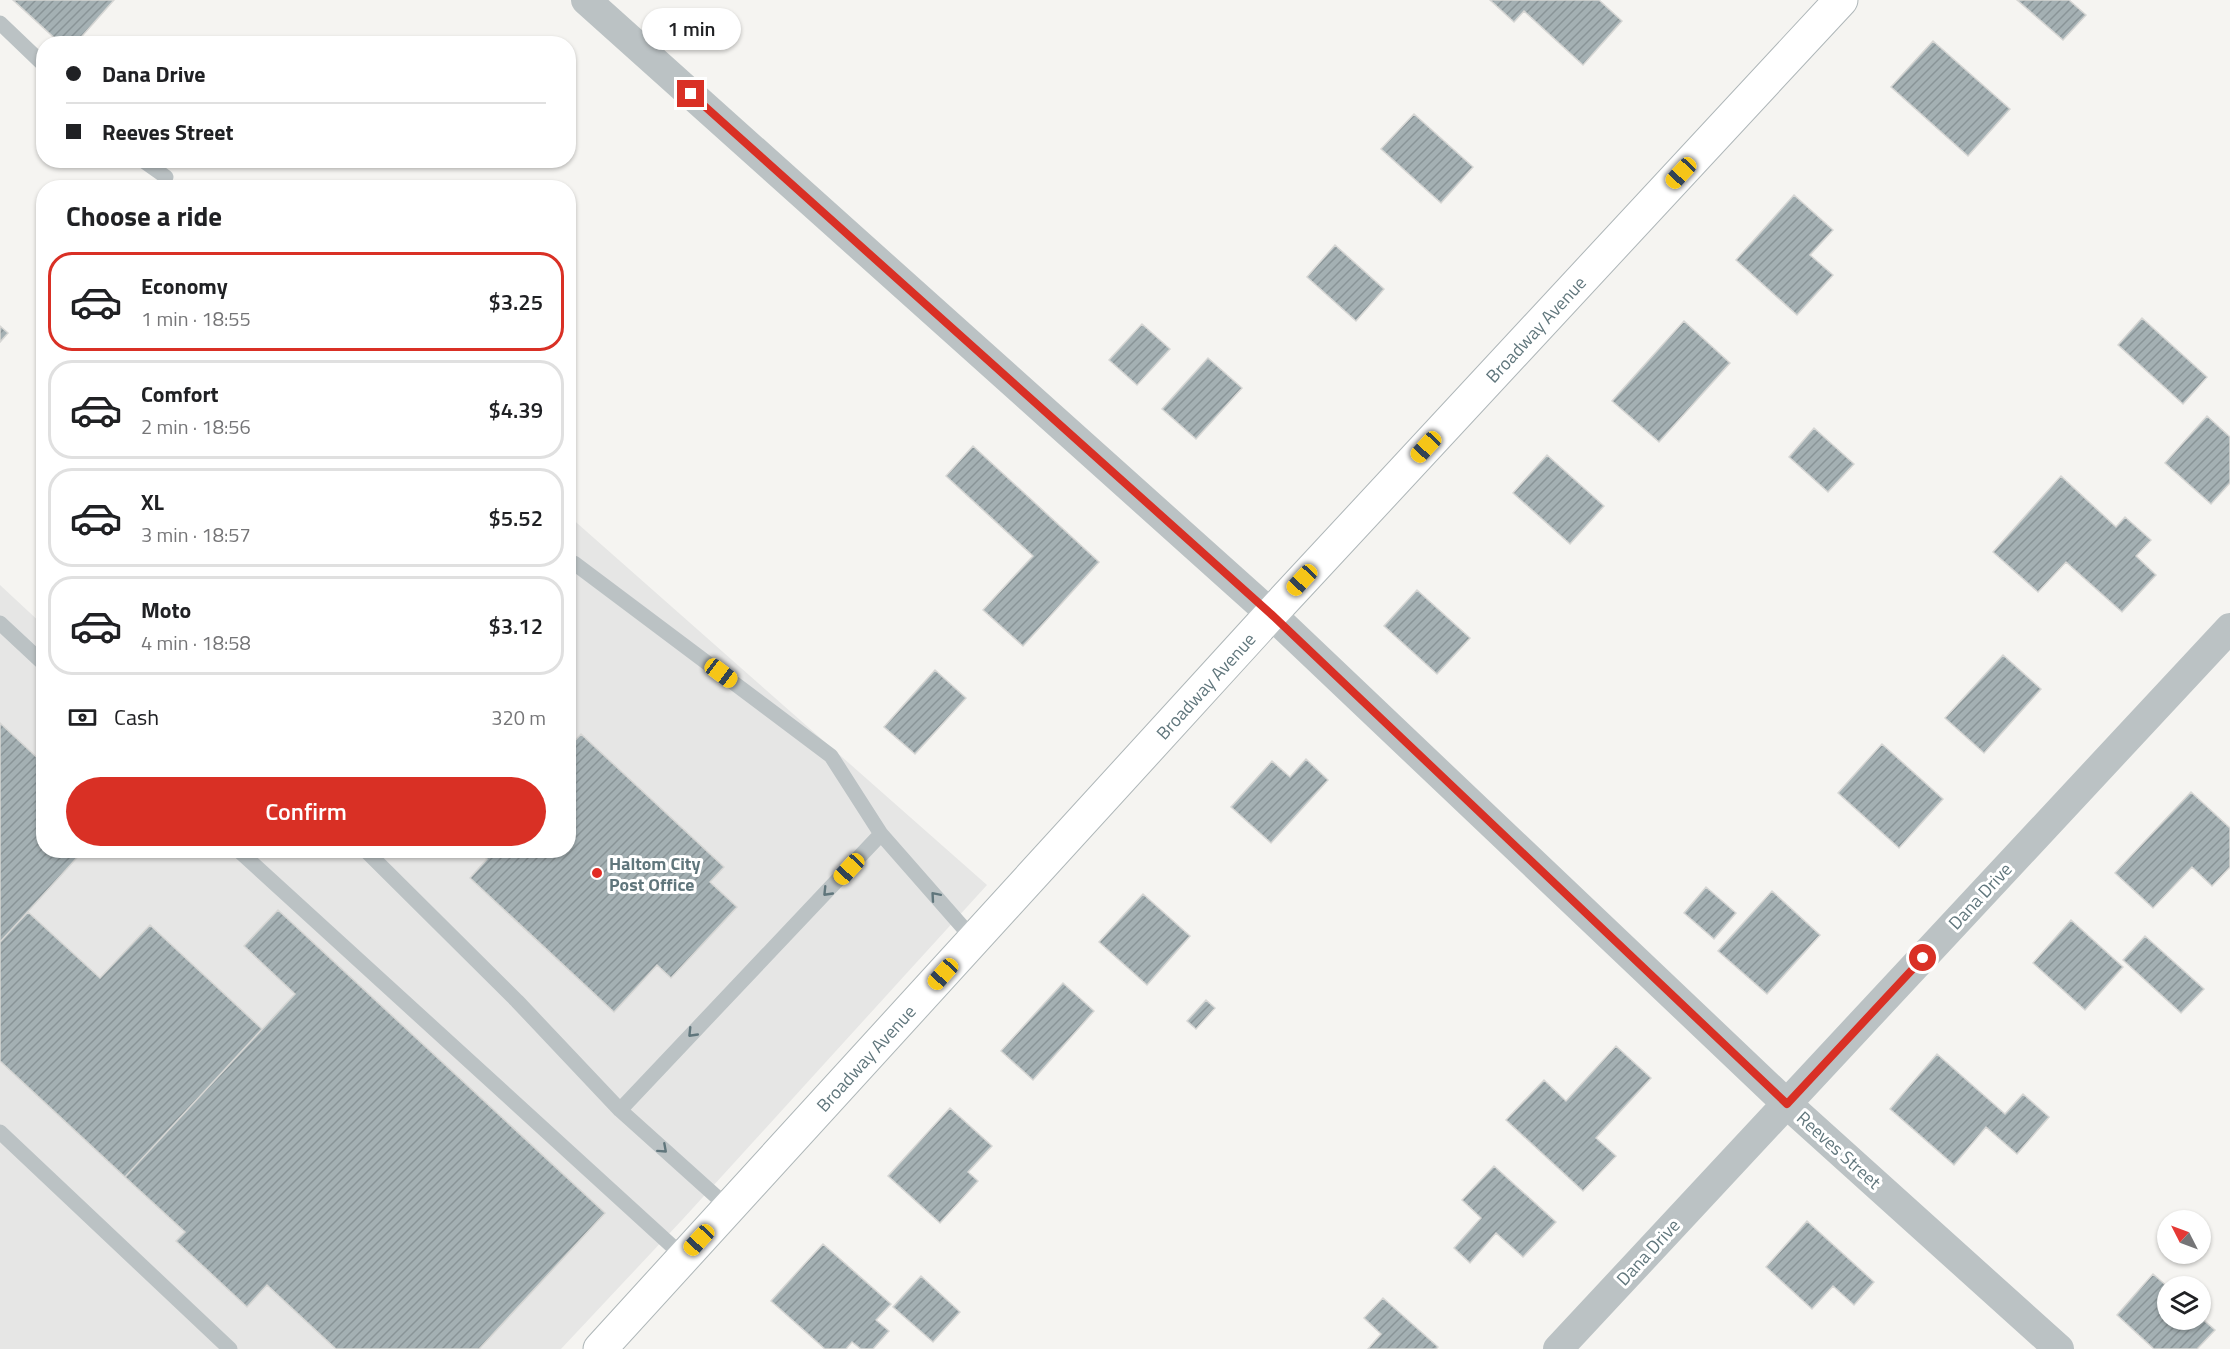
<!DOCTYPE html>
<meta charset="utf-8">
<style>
body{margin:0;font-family:"Titillium Web",sans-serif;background:#f2f2f2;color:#202124;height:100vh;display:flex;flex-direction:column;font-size:22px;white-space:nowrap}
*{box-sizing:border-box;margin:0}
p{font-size:20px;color:#757577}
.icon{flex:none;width:33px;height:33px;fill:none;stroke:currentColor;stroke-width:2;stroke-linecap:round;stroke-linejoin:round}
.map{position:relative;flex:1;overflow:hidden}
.drawer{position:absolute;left:36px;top:180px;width:540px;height:678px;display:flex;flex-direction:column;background:#fff;border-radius:24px;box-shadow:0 2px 4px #0004}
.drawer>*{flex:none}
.top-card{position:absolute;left:36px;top:36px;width:540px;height:132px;border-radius:24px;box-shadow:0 2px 4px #0004;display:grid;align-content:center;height:132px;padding:0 30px;background:#fff}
.needle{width:39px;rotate:312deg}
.fabs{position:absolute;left:2157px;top:1210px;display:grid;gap:12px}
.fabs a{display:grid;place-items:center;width:54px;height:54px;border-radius:50%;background:#fff;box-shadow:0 2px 4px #0004;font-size:30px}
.end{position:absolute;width:27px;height:27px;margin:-14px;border:8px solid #d93025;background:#fff;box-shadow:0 0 0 3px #fff}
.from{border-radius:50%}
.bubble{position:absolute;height:42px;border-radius:21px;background:#fff;box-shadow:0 2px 4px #0004;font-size:20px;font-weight:600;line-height:42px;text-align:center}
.car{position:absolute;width:18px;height:36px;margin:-18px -9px;border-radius:8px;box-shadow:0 0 4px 2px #0007;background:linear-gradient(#f5c518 24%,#345 0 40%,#f5c518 0 76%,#345 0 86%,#f5c518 0)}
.top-card b{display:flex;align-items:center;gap:21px;height:57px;font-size:22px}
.top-card b+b{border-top:2px solid #e0e0e0}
.top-card i{width:15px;height:15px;background:#202124}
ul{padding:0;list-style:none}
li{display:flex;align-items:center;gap:18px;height:99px;margin:0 12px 9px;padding:0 18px;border:3px solid #e0e0e0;border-radius:24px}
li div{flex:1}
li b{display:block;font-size:22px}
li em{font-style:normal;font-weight:600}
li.active{border-color:#d93025}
li>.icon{width:54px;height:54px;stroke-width:1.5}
h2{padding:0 30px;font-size:27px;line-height:72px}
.pay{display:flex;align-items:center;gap:15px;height:66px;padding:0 30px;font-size:22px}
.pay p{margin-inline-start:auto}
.action{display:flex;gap:12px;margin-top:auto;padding:12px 30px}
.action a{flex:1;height:69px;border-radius:36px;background:#d93025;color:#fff;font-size:24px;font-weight:600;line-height:69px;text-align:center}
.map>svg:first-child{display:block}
</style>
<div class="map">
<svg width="2230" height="1349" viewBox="0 0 2230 1349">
<defs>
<pattern id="building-hatch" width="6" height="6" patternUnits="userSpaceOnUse" patternTransform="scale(1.5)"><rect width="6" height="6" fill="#a4b0b3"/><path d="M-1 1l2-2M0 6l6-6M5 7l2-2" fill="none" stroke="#899497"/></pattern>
</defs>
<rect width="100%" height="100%" fill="#f5f4f1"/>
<path fill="#e6e6e5" d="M569,516L987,885L682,1220L561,1349H0V585L43,625L44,850H568Z"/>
<path fill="url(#building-hatch)" stroke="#d6d6d4" stroke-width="1.5" d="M13,0H114L75,44H61Z
M1490,0H1599L1622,21L1583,65L1524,11L1514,22Z
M2017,0H2069L2086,15L2063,40Z
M1933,41L2010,109L1968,156L1891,87Z
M1414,114L1473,167L1441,203L1381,149Z
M1794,195L1833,230L1810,255L1833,275L1797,315L1736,260Z
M1335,245L1384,289L1356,321L1307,277Z
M2142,318L2207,377L2183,404L2118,345Z
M1684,321L1730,363L1659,442L1612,401Z
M1142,324L1170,349L1137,385L1109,360Z
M0,326L8,333L0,342Z
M1208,358L1242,388L1196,439L1162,409Z
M2207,416L2230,437V483L2211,504L2165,463Z
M1814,428L1854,464L1828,492L1789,457Z
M973,446L1099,562L1023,646L983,610L1033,556L946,476Z
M1547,455L1604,506L1570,544L1513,493Z
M2061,476L2116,527L2125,517L2151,540L2136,556L2156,575L2122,612L2066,562L2038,592L1993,552Z
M1417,590L1470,638L1437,674L1384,626Z
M2003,655L2041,689L1984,753L1945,718Z
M935,670L966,698L915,754L884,727Z
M0,723L44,764V850H84L0,942Z
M581,734L724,867L710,882L737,907L671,978L657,965L614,1012L470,878L487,859L478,850H568V748Z
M1882,744L1943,799L1899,848L1838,793Z
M1306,759L1328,780L1271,843L1231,807L1272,761L1290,777Z
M2191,792L2230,828V867L2212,886L2192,867L2153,908L2115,873Z
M1706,887L1736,913L1714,939L1684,913Z
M1772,891L1820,935L1767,994L1718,951Z
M1143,894L1190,936L1147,985L1099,942Z
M278,910L605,1213L479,1349H336L267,1285L247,1307L176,1241L185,1232L125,1177L295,994L244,946Z
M28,912L100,978L150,925L262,1029L125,1177L0,1061V942Z
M2071,920L2123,967L2085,1010L2033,963Z
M2145,936L2204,989L2181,1013L2123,960Z
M1063,983L1094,1011L1033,1080L1001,1051Z
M1206,1000L1215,1008L1196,1029L1187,1021Z
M1616,1046L1651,1078L1596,1138L1616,1156L1583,1191L1506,1120L1544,1080L1566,1101Z
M1937,1054L2005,1114L2023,1094L2049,1117L2017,1154L1986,1127L1954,1165L1890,1109Z
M950,1108L992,1146L968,1172L978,1181L940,1223L888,1176Z
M1494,1166L1556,1222L1523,1257L1496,1233L1470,1263L1454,1248L1481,1218L1462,1200Z
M1807,1221L1874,1282L1854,1305L1833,1286L1812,1309L1766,1267Z
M823,1244L891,1304L876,1320L889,1331L873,1349H861L852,1342L846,1349H825L771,1301Z
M2153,1274L2168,1287V1320H2200V1317L2215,1330L2197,1349H2154L2117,1315Z
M921,1276L960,1312L933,1342L893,1307Z
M1383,1298L1438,1347L1436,1349H1368L1381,1334L1364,1318Z"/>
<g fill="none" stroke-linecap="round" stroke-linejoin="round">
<defs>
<g id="secondary">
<path id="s1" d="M600,1349L1271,614L1841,0"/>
</g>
</defs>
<use href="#secondary" stroke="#aeb6b8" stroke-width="35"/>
<path stroke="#bbc2c4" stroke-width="15" d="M0,23L44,65
M142,160L166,177
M568,569L574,563L831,756L881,834L974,940
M0,623L44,664
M238,850L684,1257
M365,850L517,1001L620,1110L729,1208
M620,1110L881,834
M0,1132L230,1349"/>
<path stroke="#bbc2c4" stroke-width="30" d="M586,0L1271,614L1787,1104L2059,1349
M1558,1349L2230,628"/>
<use href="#secondary" stroke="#fff" stroke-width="33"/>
</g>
<defs><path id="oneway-chevron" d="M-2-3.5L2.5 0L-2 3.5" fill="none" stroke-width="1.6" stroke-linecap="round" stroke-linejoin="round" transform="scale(1.5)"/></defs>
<g stroke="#60767c">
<use href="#oneway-chevron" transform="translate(827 892) rotate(134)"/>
<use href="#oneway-chevron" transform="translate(935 896) rotate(-131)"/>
<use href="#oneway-chevron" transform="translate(692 1033) rotate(134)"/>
<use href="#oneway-chevron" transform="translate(663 1149) rotate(42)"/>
</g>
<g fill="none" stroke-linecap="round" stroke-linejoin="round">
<path stroke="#d93025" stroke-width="8" d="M691,94L1271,614L1787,1104L1923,958"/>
</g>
<circle fill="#e22c24" stroke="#fff" stroke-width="2" cx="597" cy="873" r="6"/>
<g text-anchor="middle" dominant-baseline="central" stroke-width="6" stroke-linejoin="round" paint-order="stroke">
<g font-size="18" fill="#60767c" stroke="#fff">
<text stroke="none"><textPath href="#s1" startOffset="1384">Broadway Avenue</textPath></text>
<text stroke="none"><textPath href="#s1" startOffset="898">Broadway Avenue</textPath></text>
<text transform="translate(1980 896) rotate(-47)">Dana Drive</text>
<text stroke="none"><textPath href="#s1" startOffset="394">Broadway Avenue</textPath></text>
<text transform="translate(1839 1150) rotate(42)">Reeves Street</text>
<text transform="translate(1648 1252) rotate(-47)">Dana Drive</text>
</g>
<g font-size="18" font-weight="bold" fill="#60767c" stroke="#fff" text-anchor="start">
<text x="609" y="863">Haltom City<tspan x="609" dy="21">Post Office</tspan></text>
</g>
</g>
</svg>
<div class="fabs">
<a><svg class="needle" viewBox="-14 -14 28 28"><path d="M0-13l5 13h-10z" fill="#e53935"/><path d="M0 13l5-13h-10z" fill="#757577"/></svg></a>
<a><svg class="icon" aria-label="layers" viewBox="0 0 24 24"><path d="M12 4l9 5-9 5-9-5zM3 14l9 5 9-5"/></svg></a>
</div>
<i class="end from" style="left:1923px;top:958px"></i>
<i class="end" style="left:691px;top:94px"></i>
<div class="bubble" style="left:642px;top:8px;width:99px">1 min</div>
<i class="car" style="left:1681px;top:173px;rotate:223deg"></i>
<i class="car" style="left:1426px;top:447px;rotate:223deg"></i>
<i class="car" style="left:1302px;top:580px;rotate:223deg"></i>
<i class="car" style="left:721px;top:673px;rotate:127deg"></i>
<i class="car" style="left:849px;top:869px;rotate:223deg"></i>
<i class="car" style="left:943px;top:974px;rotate:222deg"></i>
<i class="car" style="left:699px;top:1240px;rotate:223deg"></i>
<div class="top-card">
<b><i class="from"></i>Dana Drive</b>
<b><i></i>Reeves Street</b>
</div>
<section class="drawer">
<h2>Choose a ride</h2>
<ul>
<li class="active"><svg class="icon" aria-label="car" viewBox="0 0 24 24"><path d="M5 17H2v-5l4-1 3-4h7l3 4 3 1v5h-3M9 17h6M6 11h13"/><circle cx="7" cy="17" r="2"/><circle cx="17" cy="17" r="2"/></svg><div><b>Economy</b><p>1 min · 18:55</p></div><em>$3.25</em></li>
<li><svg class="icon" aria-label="car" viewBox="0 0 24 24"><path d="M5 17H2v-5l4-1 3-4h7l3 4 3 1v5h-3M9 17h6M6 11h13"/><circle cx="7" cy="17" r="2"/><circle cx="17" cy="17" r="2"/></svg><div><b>Comfort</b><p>2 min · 18:56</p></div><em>$4.39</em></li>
<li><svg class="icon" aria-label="car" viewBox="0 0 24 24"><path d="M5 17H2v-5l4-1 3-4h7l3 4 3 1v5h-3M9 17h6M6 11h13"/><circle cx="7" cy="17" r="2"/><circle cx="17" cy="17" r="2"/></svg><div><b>XL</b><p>3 min · 18:57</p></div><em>$5.52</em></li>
<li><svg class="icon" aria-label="car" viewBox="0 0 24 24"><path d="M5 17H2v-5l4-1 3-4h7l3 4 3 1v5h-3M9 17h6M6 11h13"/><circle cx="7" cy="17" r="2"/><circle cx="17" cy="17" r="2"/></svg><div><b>Moto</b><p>4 min · 18:58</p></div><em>$3.12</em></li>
</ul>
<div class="pay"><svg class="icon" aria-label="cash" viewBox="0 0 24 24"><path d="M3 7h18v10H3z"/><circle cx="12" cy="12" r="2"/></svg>Cash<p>320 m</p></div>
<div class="action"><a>Confirm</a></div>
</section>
</div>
